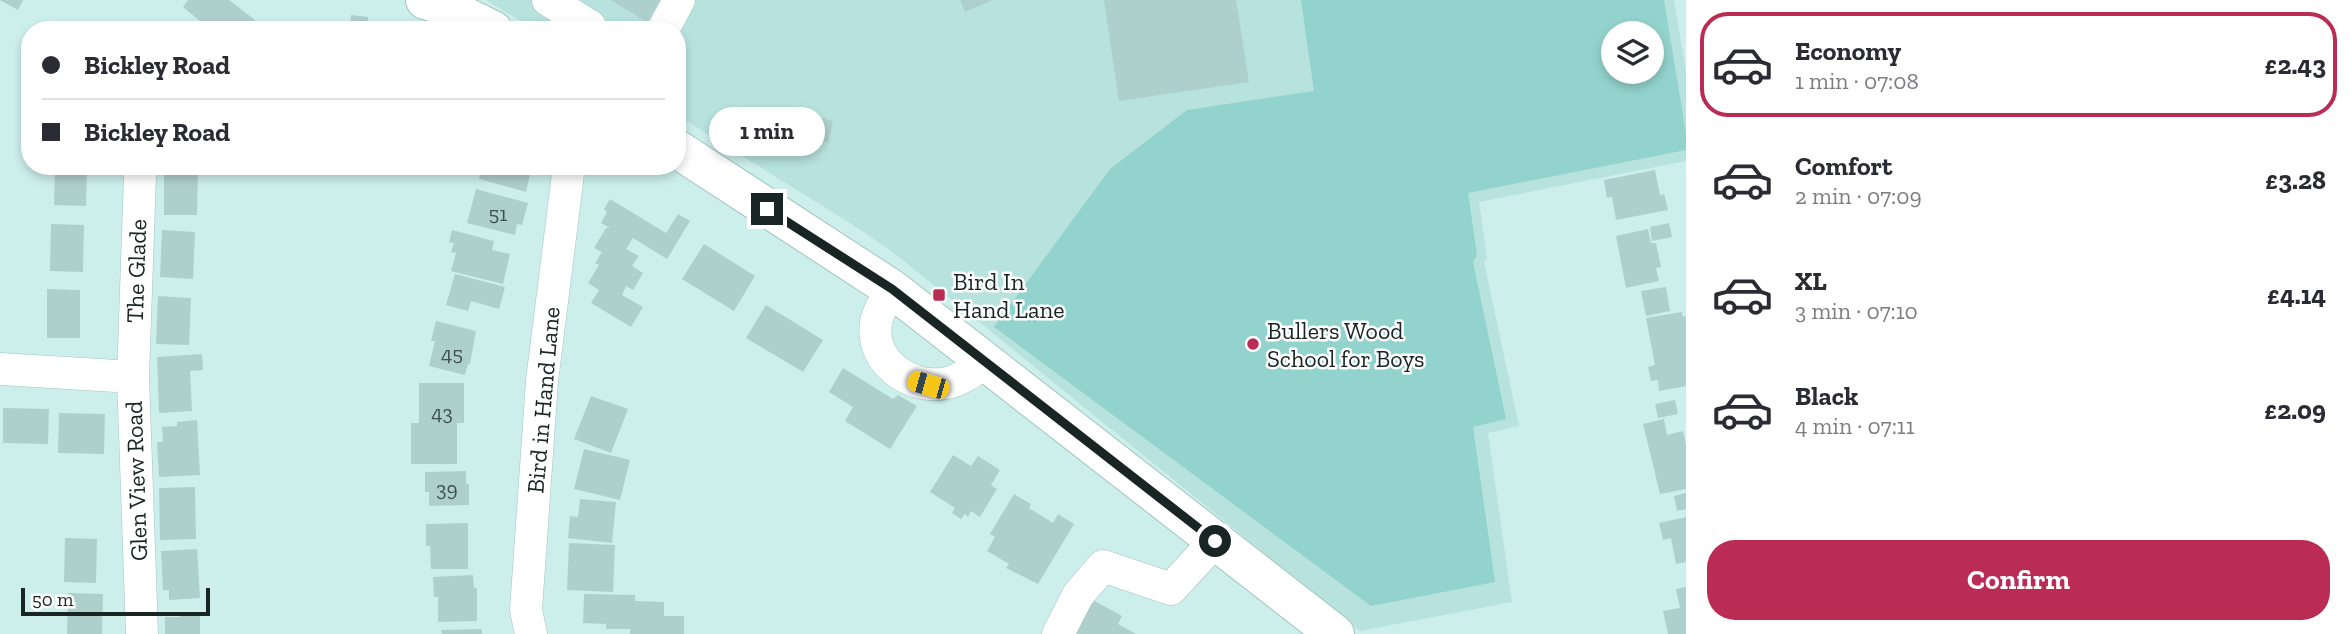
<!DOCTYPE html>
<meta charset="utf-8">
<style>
body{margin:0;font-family:"Zilla Slab",serif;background:#f7f7f7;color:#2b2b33;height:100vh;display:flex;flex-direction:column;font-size:26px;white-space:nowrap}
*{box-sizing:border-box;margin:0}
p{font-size:23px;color:#7c7c81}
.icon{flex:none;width:38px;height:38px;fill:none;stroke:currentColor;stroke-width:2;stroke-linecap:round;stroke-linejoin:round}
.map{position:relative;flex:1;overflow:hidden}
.drawer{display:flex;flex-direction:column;background:#fff;width:665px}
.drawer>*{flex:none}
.hud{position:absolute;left:21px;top:21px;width:665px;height:154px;border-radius:28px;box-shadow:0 4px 10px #0003;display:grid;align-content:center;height:154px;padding:0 21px;background:#fff}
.buttons{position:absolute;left:1601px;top:21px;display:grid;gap:14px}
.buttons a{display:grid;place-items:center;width:63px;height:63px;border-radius:50%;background:#fff;box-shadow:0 4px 10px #0003;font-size:35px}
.scale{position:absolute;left:21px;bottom:18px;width:189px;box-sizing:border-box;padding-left:7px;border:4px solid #182523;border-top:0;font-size:19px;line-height:24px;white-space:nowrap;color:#182523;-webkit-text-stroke:5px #fff;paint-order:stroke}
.end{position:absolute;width:32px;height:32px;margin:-16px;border:9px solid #182523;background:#fff;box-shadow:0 0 0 4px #fff}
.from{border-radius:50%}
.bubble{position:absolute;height:49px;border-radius:24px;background:#fff;box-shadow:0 4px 10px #0003;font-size:23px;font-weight:700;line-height:49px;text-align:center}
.car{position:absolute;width:21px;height:42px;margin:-21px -10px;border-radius:9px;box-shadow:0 0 5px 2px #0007;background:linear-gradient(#f5c518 24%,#345 0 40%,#f5c518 0 76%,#345 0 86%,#f5c518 0)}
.hud b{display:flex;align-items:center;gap:24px;height:66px;font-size:26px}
.hud b+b{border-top:2px solid #e1e1e2}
.hud i{width:18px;height:18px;background:#2b2b33}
ul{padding:12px 0 0;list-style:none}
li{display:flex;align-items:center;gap:21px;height:105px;margin:0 14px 10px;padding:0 7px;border:4px solid transparent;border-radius:28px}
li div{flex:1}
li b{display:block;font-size:26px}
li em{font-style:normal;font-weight:700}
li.active{border-color:#bb2c55}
li>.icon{width:63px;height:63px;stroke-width:1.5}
.action{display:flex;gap:14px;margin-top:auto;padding:14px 21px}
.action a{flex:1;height:80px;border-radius:28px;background:#bb2c55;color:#fff;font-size:28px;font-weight:700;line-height:80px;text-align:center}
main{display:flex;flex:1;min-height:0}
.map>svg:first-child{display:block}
</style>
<main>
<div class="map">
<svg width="1686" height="634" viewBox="0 0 1686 634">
<rect width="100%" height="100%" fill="#cdefec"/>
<path fill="#b7e2dd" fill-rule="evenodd" d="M486,0H1674L1686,71V161L1479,202L1487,258L1484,262L1519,426L1488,433L1512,602L1360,631L894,253L853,225L677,115V30H536ZM1614,33H1652V72H1614Z"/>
<path fill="#93d3cd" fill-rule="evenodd" d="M1301,0H1664L1686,133V150L1468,193L1477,255L1473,262L1506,419L1473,427L1495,582L1371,606L994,327L1110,169L1187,110L1314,91ZM1614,33H1652V72H1614Z"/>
<path fill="#aed0cd" d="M0,0H23L18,10Z
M188,0H229L255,20L247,30H211L183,7Z
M610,0H660L647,22Z
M960,0H993L965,12Z
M1104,0H1236L1249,82L1119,101Z
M351,15L368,17L367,30H350Z
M98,23L116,29V30H95Z
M782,109L833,121L828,143L777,131Z
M55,166H87L86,206L54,205Z
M482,166H532L526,192L479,179Z
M164,168H198L197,215H164Z
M1655,170L1660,195L1664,194L1668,210L1616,220L1612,197L1607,198L1604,180Z
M476,189L528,203L522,225L517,224L515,235L467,223Z
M610,199L666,233L678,214L690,221L667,259L633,238L626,249L639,256L632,266L643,273L633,290L626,286L622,295L643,307L631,327L591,303L599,290L588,283L599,265L595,263L602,252L594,248L606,228H610L601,223L607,212L604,209Z
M1669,223L1672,237L1652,241L1650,227Z
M51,224L84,225L83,272L50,271Z
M1648,229L1651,243H1656L1661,267L1656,268L1659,281L1626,288L1616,236Z
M162,230L195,232L193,279L160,277Z
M452,230L494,241L492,250L510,254L503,284L451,271L456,253L451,252L454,243L449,242Z
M704,244L755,276L734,311L682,279Z
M455,274L505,287L499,309L471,301L468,311L446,305Z
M1666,287L1670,311L1646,316L1641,291Z
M47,289L80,290V338H47Z
M158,296L191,298L189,345L156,344Z
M766,305L823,340L803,372L746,338Z
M1682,312L1683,317L1686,316V386L1659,391L1658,380L1651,381L1648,367L1655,365L1646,318Z
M436,321L476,331L470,364H468L465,375L429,366L435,341H431Z
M202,354L203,370L190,371L192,411L159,413L157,357Z
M843,368L893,399L898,395L917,406L890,449L845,421L853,407L829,392Z
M419,383H464V423H457V464H411V423H419Z
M591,396L628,409L611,453L574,439Z
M1675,400L1678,414L1658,418L1655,404Z
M3,408L49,409L48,444L3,443Z
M59,413L105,414L104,454L58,453Z
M1664,419L1667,435L1683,431L1686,444V489L1660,494L1643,424Z
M197,420L200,475L159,477L157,442H163L162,427L177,426V422Z
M584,449L630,460L620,500L574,489Z
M953,455L971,466L978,456L1000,470L991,485L997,489L980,517L971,511L968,517L965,514L961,519L952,513L955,508L930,492Z
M466,471V484H469V505L429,506V492H425V472Z
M195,487L196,539L160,540L159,488Z
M1686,493V509L1677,511L1674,496Z
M1014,494L1031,504L1029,508L1053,523L1058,514L1074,524L1038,584L1006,568L1009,564L987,551L995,537L990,534Z
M580,499L616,502L612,543L568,538L570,516L578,517Z
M1686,517V562L1676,564L1671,538L1663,540L1659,523Z
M468,523V569H431L430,546H426V524Z
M65,538L97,539L96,583L64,582Z
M569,543L615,545L613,592L567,590Z
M197,549L200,598L169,600V590H163L161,551Z
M473,575L474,588H477V621L438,622V597H434L433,577Z
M1686,587V634H1668L1663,611L1680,608L1676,589Z
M68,593L103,594L102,634H67Z
M584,594L635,595V601L664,602V616H684V634H630V629H606V624L583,623Z
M1084,595L1122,616L1118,624L1136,634H1061Z
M179,612H200V634H165V617H180Z
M482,629V634H442L441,630Z"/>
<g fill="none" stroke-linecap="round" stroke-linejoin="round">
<defs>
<path id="minor" d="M548,0L590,26L587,30
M663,30L679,0
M892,289C887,299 877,312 876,323C870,362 911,391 947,383C960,381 974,370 985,363
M0,369L133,377L142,634
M133,377L140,175L142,166
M531,634L526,610L542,381L569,166
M1058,634L1078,595L1103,566L1171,589L1215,541"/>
<path id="major" d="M425,0L444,6L493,30
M677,149L892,289L1335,634"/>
</defs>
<use href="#minor" stroke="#a2c4c0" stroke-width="33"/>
<use href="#major" stroke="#a2c4c0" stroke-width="40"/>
<use href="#minor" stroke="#fff" stroke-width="32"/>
<use href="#major" stroke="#fff" stroke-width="38"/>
</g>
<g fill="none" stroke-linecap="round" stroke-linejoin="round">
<path stroke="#182523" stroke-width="9" d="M767,209L892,289L1215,541"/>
</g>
<g fill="#bb2c55" stroke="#fff" stroke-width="2.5">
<rect x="932" y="288" width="14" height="14" rx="3.5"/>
<circle cx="1253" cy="344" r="7"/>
</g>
<g text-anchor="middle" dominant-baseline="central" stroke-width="5" stroke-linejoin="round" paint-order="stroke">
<g font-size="21" fill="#3e504e">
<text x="498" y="213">51</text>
<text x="452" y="353">45</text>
<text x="442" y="412">43</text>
<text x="447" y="488">39</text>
</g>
<g font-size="24" fill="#182523" stroke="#fff">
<text transform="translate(136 271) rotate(-88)">The Glade</text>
<text transform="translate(543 400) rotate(-85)">Bird in Hand Lane</text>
<text transform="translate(136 481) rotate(-92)">Glen View Road</text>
</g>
<g font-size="24" fill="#182523" stroke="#fff" text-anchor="start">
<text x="953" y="281">Bird In<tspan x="953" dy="28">Hand Lane</tspan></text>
<text x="1267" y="330">Bullers Wood<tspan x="1267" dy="28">School for Boys</tspan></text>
</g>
</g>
</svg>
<div class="buttons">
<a><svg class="icon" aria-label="layers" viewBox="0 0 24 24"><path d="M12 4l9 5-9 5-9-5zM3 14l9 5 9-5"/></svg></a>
</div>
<div class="scale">50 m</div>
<i class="end from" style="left:1215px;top:541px"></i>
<i class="end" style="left:767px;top:209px"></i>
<div class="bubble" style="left:709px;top:107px;width:116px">1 min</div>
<i class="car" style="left:928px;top:385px;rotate:286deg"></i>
<div class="hud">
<b><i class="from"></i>Bickley Road</b>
<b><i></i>Bickley Road</b>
</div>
</div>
<section class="drawer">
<ul>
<li class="active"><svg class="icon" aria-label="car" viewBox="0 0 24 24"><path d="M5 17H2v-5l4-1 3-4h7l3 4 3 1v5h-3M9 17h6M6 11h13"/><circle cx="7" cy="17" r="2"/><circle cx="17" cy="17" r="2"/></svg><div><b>Economy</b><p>1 min · 07:08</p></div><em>£2.43</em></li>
<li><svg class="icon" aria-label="car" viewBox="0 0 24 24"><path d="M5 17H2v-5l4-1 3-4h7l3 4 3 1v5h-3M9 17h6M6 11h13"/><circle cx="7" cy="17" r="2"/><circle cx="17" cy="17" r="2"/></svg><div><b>Comfort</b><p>2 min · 07:09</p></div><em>£3.28</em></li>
<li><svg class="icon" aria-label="car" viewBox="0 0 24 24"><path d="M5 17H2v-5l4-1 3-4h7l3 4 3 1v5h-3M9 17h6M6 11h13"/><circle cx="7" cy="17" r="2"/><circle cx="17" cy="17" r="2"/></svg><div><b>XL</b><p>3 min · 07:10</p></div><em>£4.14</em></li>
<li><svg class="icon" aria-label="car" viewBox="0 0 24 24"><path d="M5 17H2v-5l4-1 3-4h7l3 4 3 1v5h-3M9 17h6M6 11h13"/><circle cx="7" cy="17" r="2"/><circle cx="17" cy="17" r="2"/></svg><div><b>Black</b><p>4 min · 07:11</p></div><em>£2.09</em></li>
</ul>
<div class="action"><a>Confirm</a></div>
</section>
</main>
